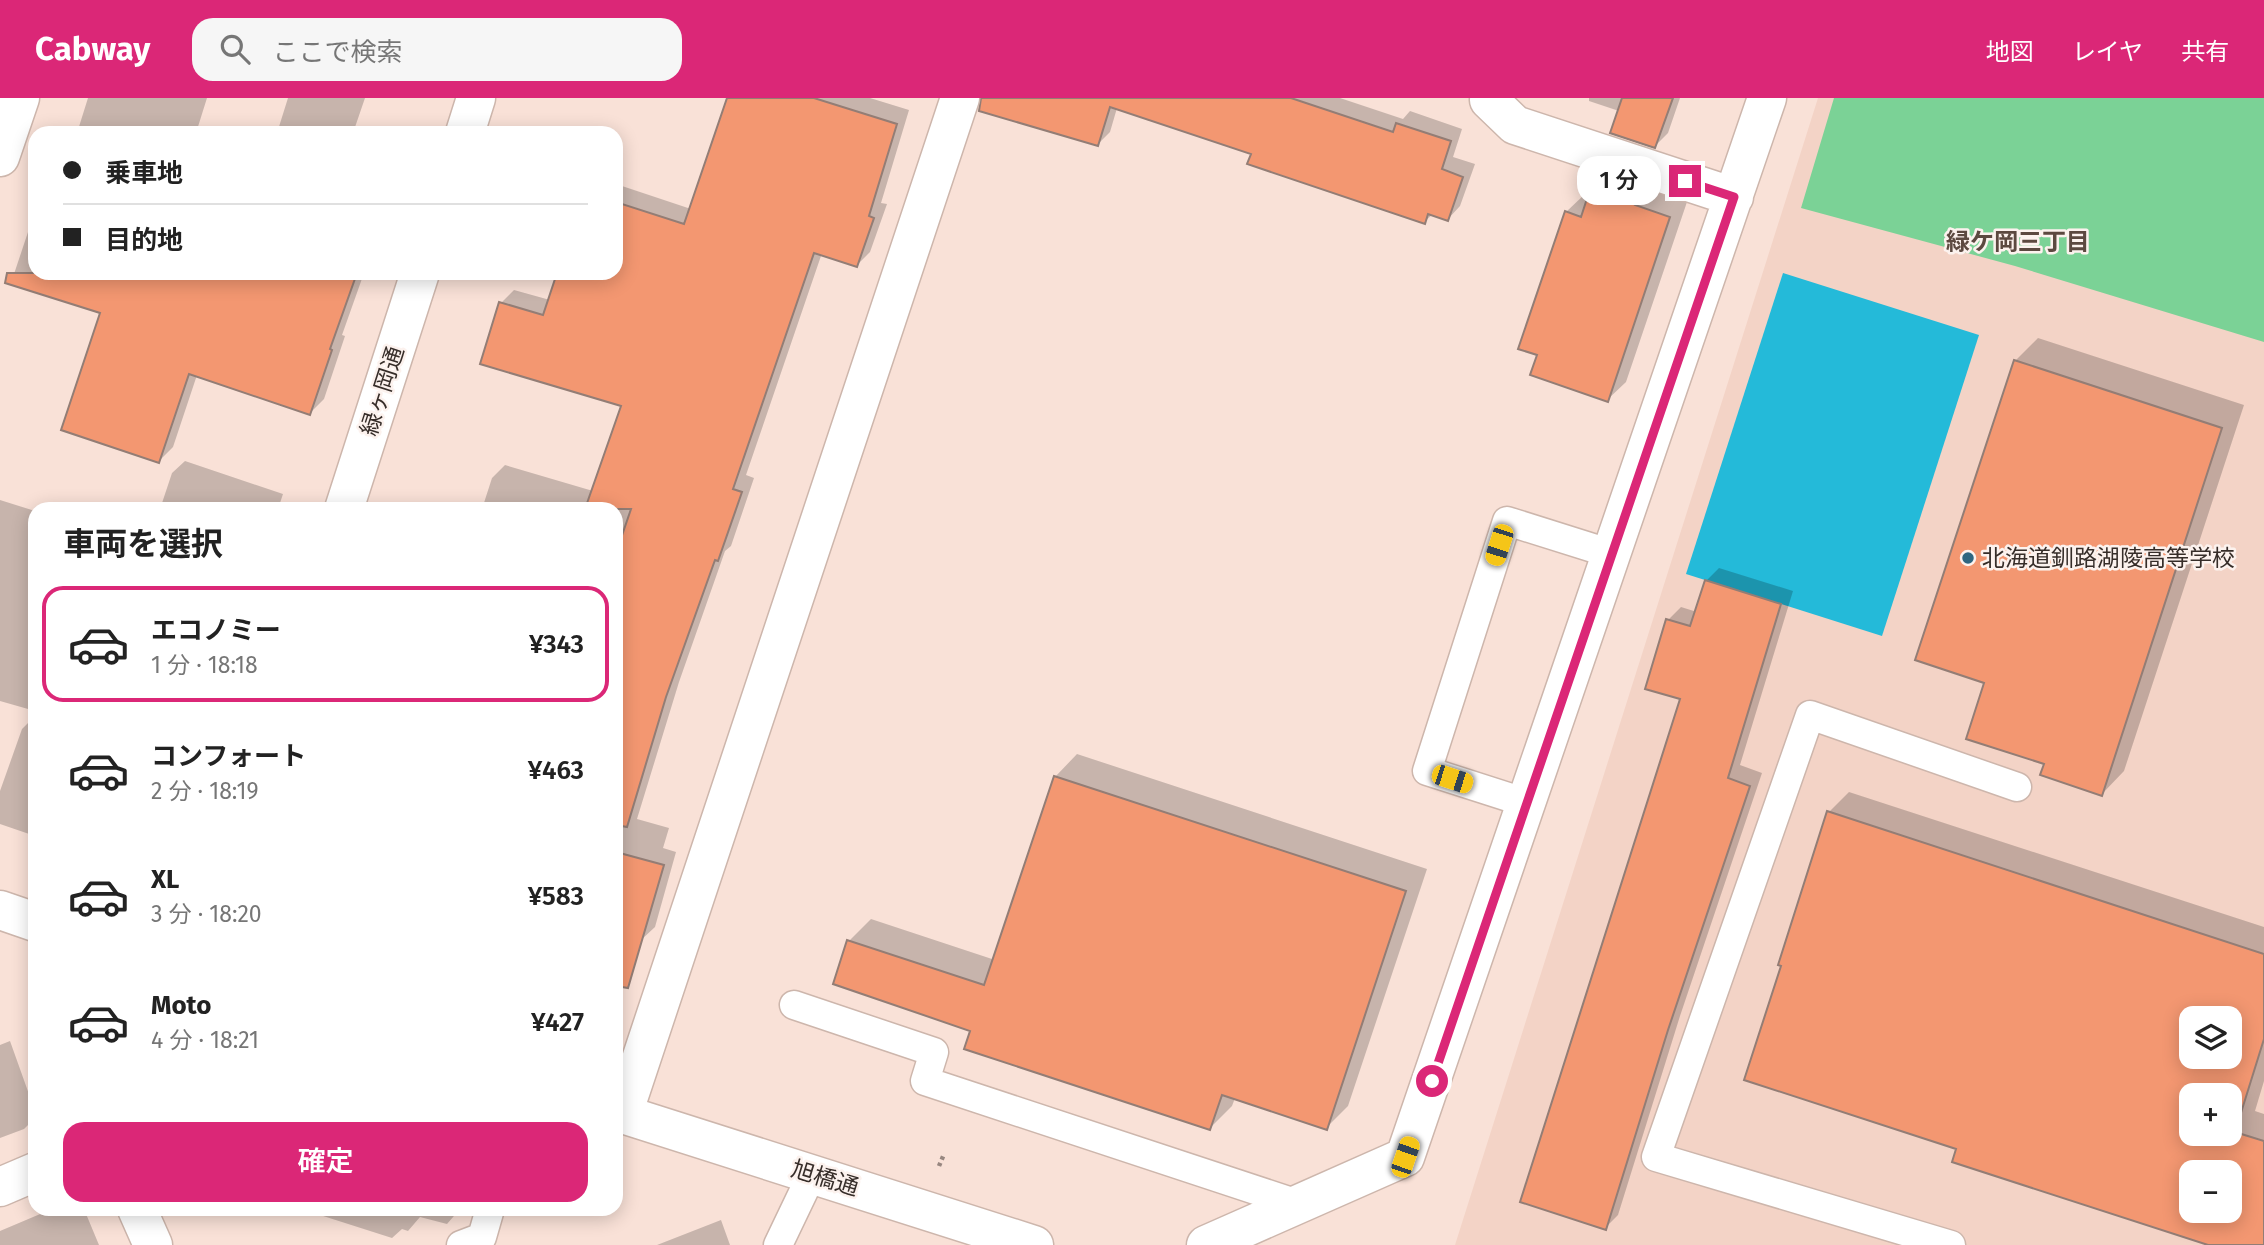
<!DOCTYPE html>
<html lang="ja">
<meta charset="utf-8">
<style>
body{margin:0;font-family:"Fira Sans","Noto Sans JP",sans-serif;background:#f6f6f6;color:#222;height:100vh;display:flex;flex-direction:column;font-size:26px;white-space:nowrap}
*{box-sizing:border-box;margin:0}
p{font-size:23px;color:#767676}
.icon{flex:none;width:38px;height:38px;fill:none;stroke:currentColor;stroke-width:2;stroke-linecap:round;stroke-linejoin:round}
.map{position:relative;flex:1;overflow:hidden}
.side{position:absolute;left:28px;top:404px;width:595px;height:714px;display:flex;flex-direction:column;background:#fff;border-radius:21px;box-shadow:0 4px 18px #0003}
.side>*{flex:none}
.banner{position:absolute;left:28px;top:28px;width:595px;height:154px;border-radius:21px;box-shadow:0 4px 18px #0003;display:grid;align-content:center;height:154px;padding:0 35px;background:#fff}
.fabs{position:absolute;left:2179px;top:908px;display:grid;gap:14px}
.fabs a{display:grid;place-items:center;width:63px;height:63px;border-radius:14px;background:#fff;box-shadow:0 4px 18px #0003;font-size:35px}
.end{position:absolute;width:32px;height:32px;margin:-16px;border:9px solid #db2777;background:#fff;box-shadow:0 0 0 4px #fff}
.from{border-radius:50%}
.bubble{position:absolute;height:49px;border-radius:21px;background:#fff;box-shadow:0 4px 18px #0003;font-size:23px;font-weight:600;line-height:49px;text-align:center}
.car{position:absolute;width:21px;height:42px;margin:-21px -10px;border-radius:9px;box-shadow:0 0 5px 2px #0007;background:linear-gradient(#f5c518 24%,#345 0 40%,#f5c518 0 76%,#345 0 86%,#f5c518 0)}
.banner b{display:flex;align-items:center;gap:24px;height:66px;font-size:26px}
.banner b+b{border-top:2px solid #e0e0e0}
.banner i{width:18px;height:18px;background:#222}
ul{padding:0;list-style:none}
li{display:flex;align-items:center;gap:21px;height:116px;margin:0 14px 10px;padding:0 21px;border:4px solid transparent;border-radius:21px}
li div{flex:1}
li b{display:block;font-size:26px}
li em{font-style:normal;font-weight:600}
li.current{border-color:#db2777}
li>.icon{width:63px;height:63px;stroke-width:1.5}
h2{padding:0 35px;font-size:32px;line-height:84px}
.primary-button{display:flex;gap:14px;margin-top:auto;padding:14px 35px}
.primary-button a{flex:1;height:80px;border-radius:21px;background:#db2777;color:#fff;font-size:28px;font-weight:600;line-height:80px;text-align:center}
header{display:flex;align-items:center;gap:42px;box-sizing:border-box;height:98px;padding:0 35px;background:#db2777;color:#fff}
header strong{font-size:33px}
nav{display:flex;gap:38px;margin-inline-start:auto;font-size:24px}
.search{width:490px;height:63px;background:#f6f6f6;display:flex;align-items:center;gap:18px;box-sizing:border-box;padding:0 24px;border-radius:21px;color:#767676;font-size:26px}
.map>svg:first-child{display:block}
</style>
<header>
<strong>Cabway</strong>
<div class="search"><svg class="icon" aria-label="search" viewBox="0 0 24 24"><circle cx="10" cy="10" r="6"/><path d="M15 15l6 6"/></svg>ここで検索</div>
<nav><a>地図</a><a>レイヤ</a><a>共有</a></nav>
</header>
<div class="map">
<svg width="2264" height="1147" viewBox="0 0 2264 1147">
<rect width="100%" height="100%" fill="#f9e1d7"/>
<path fill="#f3d3c6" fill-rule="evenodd" d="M1818,0H2264V1147H1455ZM2191,920H2230V959H2191ZM2191,998H2230V1036H2191ZM2191,1074H2230V1113H2191Z"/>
<path fill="#7bd296" d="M1834,0H2264V244L2015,168L1801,110Z"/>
<path fill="#24bad9" d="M1783,175L1979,237L1882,538L1686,476Z"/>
<path fill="#0003" fill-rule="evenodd" d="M88,0H207L196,35H77Z
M288,0H365L353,35H277Z
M728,0H870L909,12L881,105L887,106L870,154L857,167L822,155L746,377L754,380L731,448L725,453L679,584L637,721L669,730L663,750L676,754L655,829L641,842L616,835V411H482L492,380L505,367L593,393L623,307L501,205L514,192L550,202L559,175H616V86L691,111Z
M1008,0H1340L1403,21L1410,13L1462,31L1453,59L1475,66L1460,108L1448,121L1433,116L1424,124L1253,54L1117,10L1110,34L1098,46Z
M1589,0H1680L1668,35L1655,48L1619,13L1589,3Z
M220,30L236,35H215Z
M1615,59L1688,101L1626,284L1607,302L1539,256L1566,114L1585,96L1590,98L1597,77Z
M35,127V175H364L342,237L345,238L324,301L310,315L197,277L173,349L159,363L102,214L11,185L28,134Z
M2038,240L2244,307L2124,673L2102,696L2046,665L1987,584L2015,263Z
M185,363L283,396L278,411H160L172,375Z
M0,402L35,413V613L0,603Z
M427,407L442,411H423Z
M1719,470L1793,493L1740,667L1762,675L1680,918L1618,1117L1605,1130L1682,600L1668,522L1681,509L1697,514L1706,483Z
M35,618V738L0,726V693L22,631Z
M1077,656L1427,771L1348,1008L1326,1030L1235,1000L1232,1008L1210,1030L972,931L849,843L871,821L995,862L1055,679Z
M1849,694L2264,829V983L2255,1013L2264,1016V1147H2213L1958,1050L1829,714ZM2191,920H2230V959H2191ZM2191,998H2230V1036H2191ZM2191,1074H2230V1113H2191Z
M10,943L35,1013V1020L24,1031L0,1040V947Z
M52,1111H84L99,1147H0V1133Z
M321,1111H460L447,1126L420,1119L408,1133L402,1131L392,1140L320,1117Z
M721,1122L730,1147H657Z"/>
<path fill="#f39771" stroke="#937d75" stroke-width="2" fill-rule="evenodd" d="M727,0H814L897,26L869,118L874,120L857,169L814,155L733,391L742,394L718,463L715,462L666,599L627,729L616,727V455L631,411H585L621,308L480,266L499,204L543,217L557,175H616V104L684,126Z
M981,0H1291L1393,34L1396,25L1451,43L1442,71L1463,79L1448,123L1428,116L1425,126L1247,66L1251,56L1110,9L1098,48L979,13Z
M1622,0H1673L1655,50L1610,35Z
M1595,76L1641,91L1635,107L1670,119L1608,304L1530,277L1537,257L1518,251L1565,113L1581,119Z
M7,175H357L330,251L332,252L310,317L189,276L159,365L61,332L100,215L5,185Z
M2014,262L2222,330L2102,698L2040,677L2044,666L1966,641L1984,585L1915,562Z
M1705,482L1781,506L1728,680L1750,688L1668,932L1606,1132L1520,1104L1680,601L1645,591L1666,521L1690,528Z
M1054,678L1406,793L1327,1032L1222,997L1210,1032L964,951L970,933L833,886L847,842L984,887Z
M1827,713L2264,856V941L2235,1034L2264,1043V1147H2208L1952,1064L1956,1051L1744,982L1781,868L1778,867ZM2191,920H2230V959H2191ZM2191,998H2230V1036H2191ZM2191,1074H2230V1113H2191Z
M616,754L664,767L628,890L616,888Z"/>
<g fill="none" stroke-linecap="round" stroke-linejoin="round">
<defs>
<path id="service" d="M1527,705L1427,673L1507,423L1612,456
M794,907L934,954L925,983L1298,1106
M461,1147L482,1139L490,1111
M778,1147L812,1076
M1951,1147L1656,1059L1810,617L2017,689"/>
<path id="minor" d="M1489,2L1515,27L1734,99
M0,59L20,0
M623,1016L960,0
M0,1089L35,1074
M137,1111L153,1147
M1206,1147L1405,1059L1767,0"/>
<path id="tertiary" d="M465,35L476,0
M344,411L420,175
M0,812L35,824
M616,1014L1034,1147"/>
</defs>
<use href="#service" stroke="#cdb6ac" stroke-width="31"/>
<use href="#minor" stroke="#cdb6ac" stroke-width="41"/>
<use href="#tertiary" stroke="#cdb6ac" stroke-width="41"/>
<path stroke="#988780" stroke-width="4.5" stroke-dasharray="3.5 3.5" stroke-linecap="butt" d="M939,1068L944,1056"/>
<use href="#service" stroke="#fff" stroke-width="28"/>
<use href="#minor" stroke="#fff" stroke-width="38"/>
<use href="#tertiary" stroke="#fff" stroke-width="38"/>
</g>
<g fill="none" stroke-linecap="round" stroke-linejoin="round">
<path stroke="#db2777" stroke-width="9" d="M1432,983L1734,99L1685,83"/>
</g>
<circle fill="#2f6680" stroke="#fcf2ee" stroke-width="2.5" cx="1968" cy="460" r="7"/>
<g text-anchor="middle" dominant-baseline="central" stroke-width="5" stroke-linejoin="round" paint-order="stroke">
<g font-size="23" fill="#362d29" stroke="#fcf2ee">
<text transform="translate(382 293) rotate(-72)">緑ヶ岡通</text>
<text transform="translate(825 1080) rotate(17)">旭橋通</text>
</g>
<g font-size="23" fill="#362d29" stroke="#fcf2ee" text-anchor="start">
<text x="1982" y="460">北海道釧路湖陵高等学校</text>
</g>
<g font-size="24" font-weight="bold" fill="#5c4940" stroke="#fcf2ee">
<text x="2018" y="144">緑ケ岡三丁目</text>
</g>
</g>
</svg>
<div class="fabs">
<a><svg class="icon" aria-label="layers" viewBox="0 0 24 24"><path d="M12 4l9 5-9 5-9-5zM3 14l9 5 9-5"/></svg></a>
<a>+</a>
<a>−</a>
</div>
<i class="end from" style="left:1432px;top:983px"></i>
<i class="end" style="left:1685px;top:83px"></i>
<div class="bubble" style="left:1577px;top:58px;width:84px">1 分</div>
<i class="car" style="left:1499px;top:447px;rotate:198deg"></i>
<i class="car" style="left:1452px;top:681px;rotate:108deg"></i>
<i class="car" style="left:1405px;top:1059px;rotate:19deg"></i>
<div class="banner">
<b><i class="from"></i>乗車地</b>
<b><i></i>目的地</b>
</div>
<section class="side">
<h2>車両を選択</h2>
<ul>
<li class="current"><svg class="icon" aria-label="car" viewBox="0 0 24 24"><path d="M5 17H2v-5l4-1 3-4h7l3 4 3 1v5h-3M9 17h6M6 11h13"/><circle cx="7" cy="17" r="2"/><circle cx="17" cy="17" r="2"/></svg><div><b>エコノミー</b><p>1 分 · 18:18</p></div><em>¥343</em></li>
<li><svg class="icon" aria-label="car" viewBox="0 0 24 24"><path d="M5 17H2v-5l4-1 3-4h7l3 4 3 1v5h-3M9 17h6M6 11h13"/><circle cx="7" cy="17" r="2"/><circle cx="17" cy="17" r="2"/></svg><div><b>コンフォート</b><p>2 分 · 18:19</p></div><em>¥463</em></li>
<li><svg class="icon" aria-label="car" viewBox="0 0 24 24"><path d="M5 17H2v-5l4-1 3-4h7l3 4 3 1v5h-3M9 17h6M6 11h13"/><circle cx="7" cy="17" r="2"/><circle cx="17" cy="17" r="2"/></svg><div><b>XL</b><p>3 分 · 18:20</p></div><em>¥583</em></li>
<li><svg class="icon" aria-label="car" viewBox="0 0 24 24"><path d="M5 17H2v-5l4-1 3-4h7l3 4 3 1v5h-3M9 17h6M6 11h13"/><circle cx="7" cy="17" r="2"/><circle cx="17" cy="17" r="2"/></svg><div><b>Moto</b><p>4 分 · 18:21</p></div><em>¥427</em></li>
</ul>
<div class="primary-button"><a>確定</a></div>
</section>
</div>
